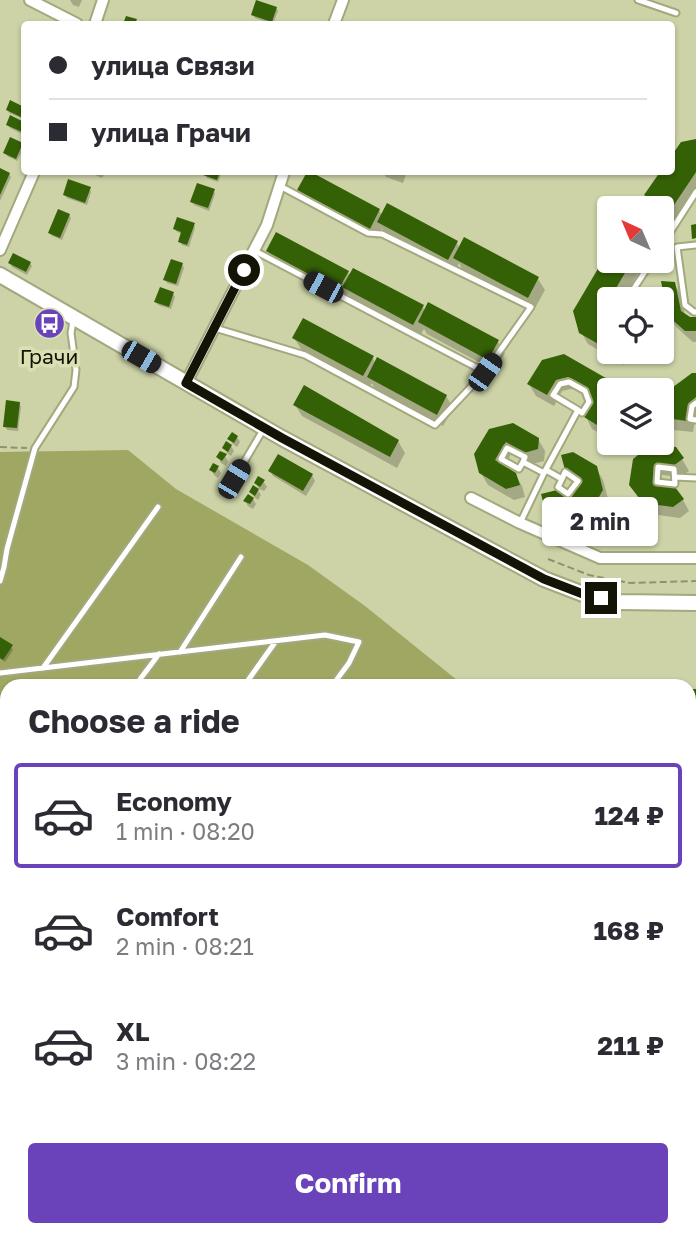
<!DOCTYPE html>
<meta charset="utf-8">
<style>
body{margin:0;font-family:"Golos Text",sans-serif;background:#f7f7f7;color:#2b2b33;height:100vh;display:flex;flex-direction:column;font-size:26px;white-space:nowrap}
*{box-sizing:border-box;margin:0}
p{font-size:23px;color:#7c7c81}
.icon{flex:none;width:38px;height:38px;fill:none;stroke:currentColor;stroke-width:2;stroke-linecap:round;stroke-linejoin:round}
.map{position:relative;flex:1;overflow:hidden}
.drawer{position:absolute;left:0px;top:679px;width:696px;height:558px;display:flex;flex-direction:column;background:#fff;border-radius:21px 21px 0 0;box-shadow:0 2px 5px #0004}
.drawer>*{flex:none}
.guide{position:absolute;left:21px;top:21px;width:654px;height:154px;border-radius:7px;box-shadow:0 2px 5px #0004;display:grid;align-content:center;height:154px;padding:0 28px;background:#fff}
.needle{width:46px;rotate:316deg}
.controls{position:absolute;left:597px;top:196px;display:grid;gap:14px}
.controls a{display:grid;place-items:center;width:77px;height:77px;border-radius:7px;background:#fff;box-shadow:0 2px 5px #0004;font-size:35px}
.end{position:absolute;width:32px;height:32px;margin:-16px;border:9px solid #131405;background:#fff;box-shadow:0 0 0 4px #fff}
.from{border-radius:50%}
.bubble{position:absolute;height:49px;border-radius:7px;background:#fff;box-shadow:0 2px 5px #0004;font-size:23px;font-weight:700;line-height:49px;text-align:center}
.car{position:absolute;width:21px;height:42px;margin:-21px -10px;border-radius:9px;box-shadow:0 0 5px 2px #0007;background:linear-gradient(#222 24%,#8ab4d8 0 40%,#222 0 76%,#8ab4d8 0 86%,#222 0)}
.guide b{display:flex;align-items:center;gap:24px;height:66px;font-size:26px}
.guide b+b{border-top:2px solid #e1e1e2}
.guide i{width:18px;height:18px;background:#2b2b33}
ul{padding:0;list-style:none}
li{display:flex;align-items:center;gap:21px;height:105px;margin:0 14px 10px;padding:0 14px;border:4px solid transparent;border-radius:7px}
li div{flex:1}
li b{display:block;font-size:26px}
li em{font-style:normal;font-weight:700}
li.on{border-color:#6a43bb}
li>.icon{width:63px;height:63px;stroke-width:1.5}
h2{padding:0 28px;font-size:32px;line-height:84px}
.action{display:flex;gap:14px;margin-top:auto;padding:14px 28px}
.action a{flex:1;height:80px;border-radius:7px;background:#6a43bb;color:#fff;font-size:28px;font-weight:700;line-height:80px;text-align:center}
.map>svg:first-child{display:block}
</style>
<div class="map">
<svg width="696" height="1237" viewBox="0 0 696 1237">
<rect width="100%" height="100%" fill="#cdd3a7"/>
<path fill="#a0a763" d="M128,450L176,489L308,565L365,606L457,680L454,686H7V736L0,729V452Z
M0,1047L7,1051V1230H179L184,1237H0Z"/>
<path fill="#9fa845" d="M0,748L7,754V924L0,921Z
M690,940L696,947V1237H328L321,1230H690Z"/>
<path fill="#0003" d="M70,0H82L79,7L73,5Z
M276,8L278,11L273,24L255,18L253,15Z
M11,102L24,108V115L23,119L9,113L8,110Z
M11,118L24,124V135L10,128L8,125Z
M696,141V192L676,221L662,212V208L653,207L646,195L663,172H672V158Z
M22,144L24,147L17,161L7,156L5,153Z
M0,170L9,174L11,177L0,201Z
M93,172H105L102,178L95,175Z
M206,172H222L218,182L207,178L205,175Z
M383,172H407L403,183L386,177Z
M89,188L91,192L87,205L67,198L65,195Z
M213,190L215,194L209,211L194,205L192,202Z
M299,190L379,210L382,216L457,243L460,249L538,279L545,290L535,308L462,269L459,263L455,271L386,234L382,228L377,239L306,201Z
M69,215L71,218L62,240L52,236L50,233Z
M194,225L195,228L189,247L182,245L180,241L183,234L177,232L175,229Z
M268,251L348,272L350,277L423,307L425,312L498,342L505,353L495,371L427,334L424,329L420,336L351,299L349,294L345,301L274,263Z
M609,254V261H645L623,299H609V322L606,328L609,330V352H632L624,365L588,344L581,332Z
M10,263H30L32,266L27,275L12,267Z
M182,264L184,268L178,286L167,283L165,279Z
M674,283L681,295L685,316L696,319V342H693L676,327L668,314Z
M173,294L175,297L171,309L158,305L156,302Z
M294,338L372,357L376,364L446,396L453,408L443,426L375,389L372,383L370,386L301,349Z
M543,361L610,383L614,390H609V438L592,429L586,417L594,404L592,398L575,388L562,391L554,406L536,396L529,384Z
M696,375V414L693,432L673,430L666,418Z
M19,403L21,407L18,431L7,430L5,426Z
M295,405L398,441L405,453L397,468L302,416Z
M513,425L538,439L545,451L544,461L532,464L512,452L504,467L515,474L522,486L525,497L514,500L488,485L481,473Z
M237,437L240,442L237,447L233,444L229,439Z
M231,446L234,451L231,456L227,453L224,448Z
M225,456L228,461L226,466L221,463L218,457Z
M635,459H682L689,471L680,477L662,475L661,487L683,500L689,511L680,518L651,514L638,497Z
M214,465L218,468L221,473L218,478L214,475L211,470Z
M596,468L603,480L609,502L596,525L575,530L553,517L546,505L571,500L580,485L574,481L567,469Z
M270,471L312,475L315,481L306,496L273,476Z
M263,481L267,487L264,491L259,489L256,483Z
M258,490L261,495L258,500L254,497L251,492Z
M253,499L256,504L253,509L248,506L245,501Z
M0,639L11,647L13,650L5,662L0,658Z
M696,690V719H690V691Z
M690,825L696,832V861L690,854Z"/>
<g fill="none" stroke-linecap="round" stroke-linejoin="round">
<path stroke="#ed8eb6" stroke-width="2.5" d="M0,1117L7,1118
M225,1237V1230"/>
</g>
<path fill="#356106" d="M256,0L277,7L272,22L251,15Z
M126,16L137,19L135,24H123Z
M10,100L24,107L21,117L6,110Z
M10,115L24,122L22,132L6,125Z
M10,137L23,143L16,159L3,153Z
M696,139V172L670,211L644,195L660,172H672V155L681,142Z
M0,168L10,173L0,195Z
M204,172H220L217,180L203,175Z
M307,172H311L380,209L370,229L297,190Z
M68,179L91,187L85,203L63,195Z
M197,183L215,189L208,208L190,202Z
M387,203L458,241L448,260L377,222Z
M58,209L70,214L60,238L48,233Z
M177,217L195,223L187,245L178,242L181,232L173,229Z
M696,224V238L692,239L691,225Z
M276,232L349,271L338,290L266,251Z
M464,237L539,277L528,298L453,258Z
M609,250V261H632L599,317L601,323L609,328V350L579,333L573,311Z
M13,253L31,262L26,272L8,263Z
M171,259L183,263L176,284L163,280Z
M353,268L424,305L413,325L342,287Z
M661,281L675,282L681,311L690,317H696V331H685L667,315Z
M160,287L174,292L169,307L154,302Z
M428,302L499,340L488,360L418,322Z
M303,318L374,356L363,376L292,338Z
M564,354L611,381L613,390H609V423L605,430L584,417L592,404L588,389L568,377L556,380L547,395L527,384L542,360Z
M377,357L447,395L437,415L367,377Z
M692,373H696V397L689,403L687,421L665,418L669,390Z
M304,385L399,440L390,457L293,405Z
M6,400L20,402L17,428L3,427Z
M513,423L539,438L538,449L524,453L506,442L495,460L516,473L520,485L506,489L479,473L474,454L489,429Z
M232,432L238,436L234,443L227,439Z
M226,441L232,445L228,452L222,448Z
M652,444L676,447L684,458L673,466L657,464L654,484L675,487L684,499L673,507L643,503L629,485L633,459Z
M220,451L227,454L222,461L216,457Z
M573,452L597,466L603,490L589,514L567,519L544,505L541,494L557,490L571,498L582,480L565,470L561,455Z
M278,454L313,474L303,491L268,471Z
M213,463L219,466L215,473L209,470Z
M258,476L265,480L260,487L254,483Z
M253,485L259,489L255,496L249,492Z
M248,494L254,498L250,504L243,501Z
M0,637L13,645L3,660L0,658Z
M690,689H696V712H690Z
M690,823L696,830V858L690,851Z"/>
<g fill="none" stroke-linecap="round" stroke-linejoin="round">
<defs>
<path id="lane" d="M638,0L676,13
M662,245L696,192
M696,245L677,247L685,305L694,312H696
M255,251L485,372
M627,299L652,261
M215,328L305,355L435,425L485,372L531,307L382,234L368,233L280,186
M696,403L692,406L690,419L696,420
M523,462L525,457L507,448L501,459L519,469L523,462L544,473
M658,467L674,469L675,484L657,482Z
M546,470L562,479L558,487L568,494L578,481L565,472L562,479
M675,477L696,478
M234,479L263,430
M520,523L544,473L578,410L582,413L589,402L585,391L569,382L560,384L553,395L578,410
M0,581L4,567L7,549L35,448L74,387L76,370L71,333L73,321
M180,652L241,557
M43,668L158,507
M0,673L325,635L359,642L349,663L332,686
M135,686L159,654
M244,686L276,641"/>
<path id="street" d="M30,0L77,24
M95,24L103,0
M334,24L343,0
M0,250L34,172
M186,383L267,225L284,172
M471,498L520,523L600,558H696"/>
<path id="secondary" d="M0,275L282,438L544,579L583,594L618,602L696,603"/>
</defs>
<use href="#lane" stroke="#a3a87e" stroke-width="9"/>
<use href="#street" stroke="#a3a87e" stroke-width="14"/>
<use href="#secondary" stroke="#a3a87e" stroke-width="18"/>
<path stroke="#8e9270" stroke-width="2" stroke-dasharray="7 3.5" stroke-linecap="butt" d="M0,447L27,448
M548,559L589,575L630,583L696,581
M0,1091L7,1092
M0,1126L7,1127
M688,1237L696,1225"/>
<use href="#lane" stroke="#fff" stroke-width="5"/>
<use href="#street" stroke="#fff" stroke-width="10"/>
<use href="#secondary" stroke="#fff" stroke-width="14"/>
</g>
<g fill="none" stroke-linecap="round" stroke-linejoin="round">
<path stroke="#131405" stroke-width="9" d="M244,270L186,383L282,438L544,579L583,594L601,598"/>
</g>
<defs>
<symbol id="bus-disc" viewBox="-11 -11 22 22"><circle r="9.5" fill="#6a43bb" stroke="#dae0b3"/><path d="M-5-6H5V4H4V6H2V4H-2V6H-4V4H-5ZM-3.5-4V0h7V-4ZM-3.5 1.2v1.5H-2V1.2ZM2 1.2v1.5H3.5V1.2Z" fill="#fff"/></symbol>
</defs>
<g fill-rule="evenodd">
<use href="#bus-disc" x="32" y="306" width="35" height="35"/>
</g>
<g text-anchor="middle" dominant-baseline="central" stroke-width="7" stroke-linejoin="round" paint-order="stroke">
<g font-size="21" fill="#131405" stroke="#dae0b3">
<text x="49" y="356">Грачи</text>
</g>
</g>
</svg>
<div class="controls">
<a><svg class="needle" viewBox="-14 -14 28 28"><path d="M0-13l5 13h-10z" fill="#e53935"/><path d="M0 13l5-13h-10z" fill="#7c7c81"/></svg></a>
<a><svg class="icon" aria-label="locate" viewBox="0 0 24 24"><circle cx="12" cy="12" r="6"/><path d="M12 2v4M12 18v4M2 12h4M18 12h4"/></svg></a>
<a><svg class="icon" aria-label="layers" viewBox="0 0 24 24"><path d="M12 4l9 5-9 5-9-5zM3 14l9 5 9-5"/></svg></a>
</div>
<i class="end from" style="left:244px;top:270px"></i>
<i class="end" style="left:601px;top:598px"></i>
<div class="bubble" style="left:542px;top:497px;width:116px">2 min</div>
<i class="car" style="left:323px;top:287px;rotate:298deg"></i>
<i class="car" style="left:141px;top:357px;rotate:120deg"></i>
<i class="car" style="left:485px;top:372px;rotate:35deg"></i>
<i class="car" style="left:234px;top:479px;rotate:31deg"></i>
<div class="guide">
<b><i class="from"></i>улица Связи</b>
<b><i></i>улица Грачи</b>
</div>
<section class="drawer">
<h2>Choose a ride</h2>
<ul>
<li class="on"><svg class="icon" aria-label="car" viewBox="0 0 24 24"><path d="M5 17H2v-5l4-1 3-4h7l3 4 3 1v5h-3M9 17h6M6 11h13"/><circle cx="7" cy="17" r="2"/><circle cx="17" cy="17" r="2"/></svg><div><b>Economy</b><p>1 min · 08:20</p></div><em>124 ₽</em></li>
<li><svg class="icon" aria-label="car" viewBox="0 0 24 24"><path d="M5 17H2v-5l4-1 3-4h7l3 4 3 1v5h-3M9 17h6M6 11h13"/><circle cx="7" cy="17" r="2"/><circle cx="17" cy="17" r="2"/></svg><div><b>Comfort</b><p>2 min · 08:21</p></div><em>168 ₽</em></li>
<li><svg class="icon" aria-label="car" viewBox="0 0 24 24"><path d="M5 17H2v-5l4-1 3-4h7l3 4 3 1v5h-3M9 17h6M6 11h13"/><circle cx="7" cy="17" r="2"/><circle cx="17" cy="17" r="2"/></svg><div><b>XL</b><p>3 min · 08:22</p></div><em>211 ₽</em></li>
</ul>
<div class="action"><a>Confirm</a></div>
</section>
</div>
